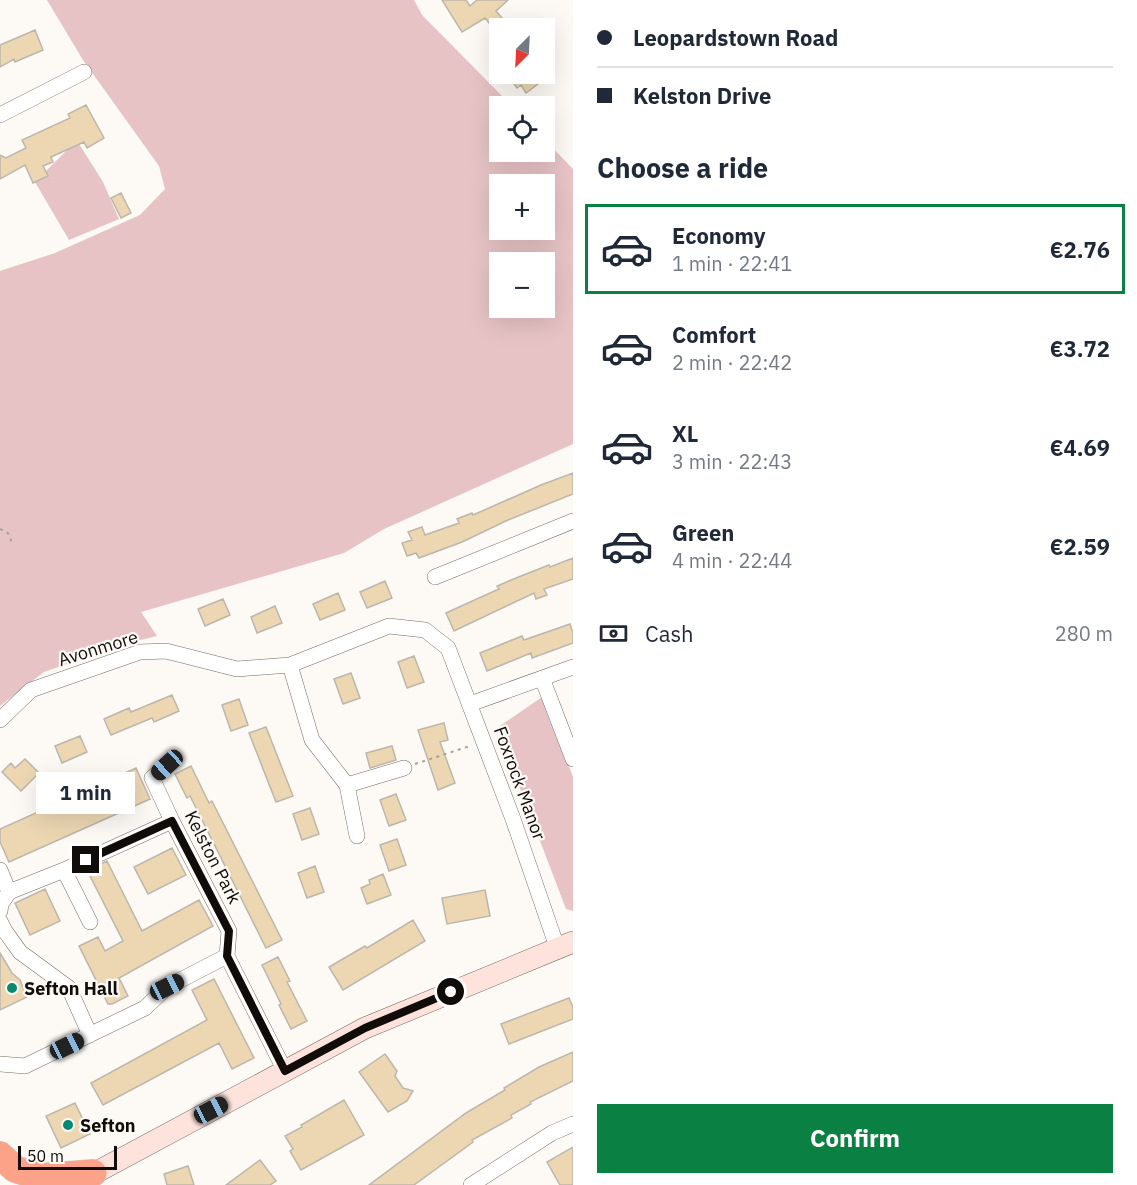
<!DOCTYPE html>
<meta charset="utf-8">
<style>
body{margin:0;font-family:"IBM Plex Sans",sans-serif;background:#f2f2f3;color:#1f2937;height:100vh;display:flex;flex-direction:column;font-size:22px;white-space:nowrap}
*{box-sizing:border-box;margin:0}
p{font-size:20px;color:#747a83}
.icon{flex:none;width:33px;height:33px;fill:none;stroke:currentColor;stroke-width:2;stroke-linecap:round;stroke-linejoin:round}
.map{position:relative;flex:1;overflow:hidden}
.side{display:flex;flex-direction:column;background:#fff;width:564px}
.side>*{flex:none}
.hud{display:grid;align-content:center;height:132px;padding:0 24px;background:#fff}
.needle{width:39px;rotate:204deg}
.fabs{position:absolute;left:489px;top:18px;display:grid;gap:12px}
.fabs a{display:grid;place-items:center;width:66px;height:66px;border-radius:0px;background:#fff;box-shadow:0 6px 24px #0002;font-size:30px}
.scale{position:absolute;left:18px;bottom:15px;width:99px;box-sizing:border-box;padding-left:6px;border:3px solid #100c0a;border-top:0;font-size:16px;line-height:21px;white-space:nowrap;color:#100c0a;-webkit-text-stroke:4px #fdf9f5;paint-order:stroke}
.end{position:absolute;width:27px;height:27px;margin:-14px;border:8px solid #100c0a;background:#fff;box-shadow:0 0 0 3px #fff}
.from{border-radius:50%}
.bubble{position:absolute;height:42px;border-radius:0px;background:#fff;box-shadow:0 6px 24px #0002;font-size:20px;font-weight:700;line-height:42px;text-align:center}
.car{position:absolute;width:18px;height:36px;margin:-18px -9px;border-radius:8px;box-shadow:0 0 4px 2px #0007;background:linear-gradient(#222 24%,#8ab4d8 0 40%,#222 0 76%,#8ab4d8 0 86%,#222 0)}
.hud b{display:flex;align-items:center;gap:21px;height:57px;font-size:22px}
.hud b+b{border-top:2px solid #e0e1e3}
.hud i{width:15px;height:15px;background:#1f2937}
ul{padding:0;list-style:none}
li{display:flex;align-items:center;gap:18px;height:90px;margin:0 12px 9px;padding:0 12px;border:3px solid transparent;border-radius:0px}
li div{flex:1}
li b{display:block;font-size:22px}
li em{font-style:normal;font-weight:700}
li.on{border-color:#0b8043}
li>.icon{width:54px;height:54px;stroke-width:1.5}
h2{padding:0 24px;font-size:27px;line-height:72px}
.pay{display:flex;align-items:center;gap:15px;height:66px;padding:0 24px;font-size:22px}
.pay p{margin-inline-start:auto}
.button{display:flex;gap:12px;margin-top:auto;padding:12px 24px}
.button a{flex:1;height:69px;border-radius:0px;background:#0b8043;color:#fff;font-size:24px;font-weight:700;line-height:69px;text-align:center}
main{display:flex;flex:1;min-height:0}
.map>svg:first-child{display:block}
</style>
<main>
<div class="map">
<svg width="573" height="1185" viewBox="0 0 573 1185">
<rect width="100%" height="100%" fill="#fdf9f5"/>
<path fill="#e7c3c5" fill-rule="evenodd" d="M47,0H414L422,15L512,106H500V152H544L545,140L573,169V444L384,529L344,553L141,612L157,636L124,644L44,672L0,706V271L55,253L140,215L165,189L159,166L83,60ZM500,184H544V230H500ZM500,262H544V308H500Z
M79,144L103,182L119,219L69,240L35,182L69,148Z
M542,697L573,777V911L566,909L497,728Z"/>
<path fill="#ecd7b2" stroke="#bdb6ab" stroke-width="1.5" d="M442,0H466L470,6L477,0H508L496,11L508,25L504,28H500L498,34L485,18L462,32Z
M35,30L43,50L15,62L14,59L0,67V45Z
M507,74H531L538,84L526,93L521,85L517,88Z
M86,105L104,138L87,148L84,142L51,157L53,162L43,166L48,176L33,183L25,165L0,179V155L6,158L26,148L22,140L70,118L68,114Z
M121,193L131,213L121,218L111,198Z
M573,473V494L508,520L462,542L419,558L416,553L407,556L402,543L412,540L408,532L422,527L425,535L459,523L457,519L472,513L473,515L541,485Z
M573,558V579L544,589L547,595L536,599L534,593L454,631L446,613L499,589L497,586L521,576L549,565L550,567Z
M385,581L392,598L367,608L360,592Z
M338,593L345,610L320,620L313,604Z
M223,599L230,615L205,626L198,609Z
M275,606L282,623L257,633L251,617Z
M570,624L573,633V643L532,658L531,653L487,671L480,653L522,636L524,640Z
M414,656L424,682L407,688L398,662Z
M351,673L360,698L343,704L334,679Z
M172,695L179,711L154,722L152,718L111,735L104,719L129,708L131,712Z
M239,699L248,725L231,731L222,705Z
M444,723L448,740L440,742L455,783L438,790L418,730Z
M266,727L293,796L276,802L249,733Z
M80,736L87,752L62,763L55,746Z
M392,746L396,760L370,768L366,753Z
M25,759L39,773L21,791L2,772L11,763L15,768Z
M191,766L209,803L212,801L282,940L266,948L190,796L187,798L175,774Z
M136,768L150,799L9,862L0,842V829Z
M396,794L406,820L389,826L380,800Z
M310,808L319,834L302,840L293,814Z
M397,839L406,865L389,871L380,845Z
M172,848L186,875L148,894L134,867Z
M107,861L142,931L199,900L213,926L119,978L128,996L112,1004H108L79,946L98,937L105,951L123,941L87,870Z
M315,866L324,892L307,898L298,873Z
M383,874L391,895L367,904L361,888L370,884L369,880Z
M45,889L60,921L30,935L15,903Z
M485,890L490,916L447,924L442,898Z
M413,920L425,941L343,990L329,967L365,946L367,948Z
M0,953L12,973L20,980L27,997L0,1010Z
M278,957L290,981L287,982L307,1021L291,1029L279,1005L281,1004L262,965Z
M214,979L254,1058L232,1069L219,1043L103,1105L91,1083L207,1020L192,990Z
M569,998L573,1007V1019L509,1044L501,1024Z
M573,1052V1081L530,1102L531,1104L511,1115L512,1118L472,1140L473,1142L414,1185H369L466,1113L505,1090L504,1088L539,1067Z
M385,1054L397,1071L395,1076L403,1088L413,1091L407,1101L388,1112L359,1072Z
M344,1100L364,1135L301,1170L290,1151L293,1149L285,1136L302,1127L301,1125Z
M75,1103L90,1134L61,1148L46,1116Z
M573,1147V1185H560L547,1162Z
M260,1160L276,1181L270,1185H226Z
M188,1166L194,1185H167L164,1174Z"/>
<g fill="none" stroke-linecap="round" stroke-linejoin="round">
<defs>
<path id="street" d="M0,115L84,72
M435,577L573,521
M290,665L312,740L347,785L357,836
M542,678L573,759
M470,704L573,667
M0,720L31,690L140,652L166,651L237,669L290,665L389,626L425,630L448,648L513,819L557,947
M167,765L152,778L172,821L229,931L227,956L285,1071
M347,785L404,768
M0,870L9,892
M64,870L90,922
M0,911L1,904L9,892L64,870L172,821
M0,921L5,931L20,952L69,988L90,1035
M0,1064L25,1066L145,1008L167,987L227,956
M471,1185L552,1133L573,1124"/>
<path id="secondary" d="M80,1181L365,1028L573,942"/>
<path id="highway" d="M0,1155L15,1169L40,1177L93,1173"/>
</defs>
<use href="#street" stroke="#776d65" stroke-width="16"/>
<use href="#secondary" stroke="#776d65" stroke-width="22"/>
<use href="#highway" stroke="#d4d3d3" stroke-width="28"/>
<path stroke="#a5a19d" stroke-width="2" stroke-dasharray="3 4.5" stroke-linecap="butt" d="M0,529L8,533L12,543
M415,764L470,746"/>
<use href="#street" stroke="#fff" stroke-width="15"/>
<use href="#secondary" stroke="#fee3dc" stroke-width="21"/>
<use href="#highway" stroke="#fba289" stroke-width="27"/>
</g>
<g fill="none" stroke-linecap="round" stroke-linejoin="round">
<path stroke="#100c0a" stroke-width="8" d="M86,860L172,821L229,931L227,956L285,1071L365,1028L451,992"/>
</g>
<g fill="#068a6f" stroke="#fdf9f5" stroke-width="2">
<circle cx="12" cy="988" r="6"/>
<circle cx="68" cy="1125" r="6"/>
</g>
<g text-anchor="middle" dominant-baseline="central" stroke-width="4.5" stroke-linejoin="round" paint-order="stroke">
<g font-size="18" fill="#100c0a" stroke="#fdf9f5">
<text transform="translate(98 648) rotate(-17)">Avonmore</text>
<text transform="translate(520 783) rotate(70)">Foxrock Manor</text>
<text transform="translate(213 857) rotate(63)">Kelston Park</text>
</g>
<g font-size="18" font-weight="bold" fill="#100c0a" stroke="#fdf9f5" text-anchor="start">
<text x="24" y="988">Sefton Hall</text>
<text x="80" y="1125">Sefton</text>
</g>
</g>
</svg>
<div class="fabs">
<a><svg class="needle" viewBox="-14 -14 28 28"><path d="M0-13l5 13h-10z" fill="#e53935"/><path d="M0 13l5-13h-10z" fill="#747a83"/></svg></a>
<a><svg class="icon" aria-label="locate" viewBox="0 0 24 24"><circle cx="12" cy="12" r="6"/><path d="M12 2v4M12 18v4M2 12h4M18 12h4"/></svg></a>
<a>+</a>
<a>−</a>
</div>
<div class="scale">50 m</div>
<i class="end from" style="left:451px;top:992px"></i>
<i class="end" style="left:86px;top:860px"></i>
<div class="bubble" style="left:36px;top:772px;width:99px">1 min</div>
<i class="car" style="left:167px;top:765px;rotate:228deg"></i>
<i class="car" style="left:167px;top:987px;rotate:64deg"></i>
<i class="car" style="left:67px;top:1046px;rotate:64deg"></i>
<i class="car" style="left:211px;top:1110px;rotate:62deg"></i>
</div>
<section class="side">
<div class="hud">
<b><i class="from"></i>Leopardstown Road</b>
<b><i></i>Kelston Drive</b>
</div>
<h2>Choose a ride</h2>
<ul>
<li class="on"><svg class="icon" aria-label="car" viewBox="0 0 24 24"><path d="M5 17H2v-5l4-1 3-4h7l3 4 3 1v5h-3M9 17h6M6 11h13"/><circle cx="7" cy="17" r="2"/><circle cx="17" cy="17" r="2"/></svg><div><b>Economy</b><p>1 min · 22:41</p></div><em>€2.76</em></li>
<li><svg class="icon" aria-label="car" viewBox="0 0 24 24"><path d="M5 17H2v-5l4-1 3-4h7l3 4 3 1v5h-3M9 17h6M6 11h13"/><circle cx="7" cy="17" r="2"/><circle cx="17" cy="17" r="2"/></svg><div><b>Comfort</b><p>2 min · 22:42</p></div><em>€3.72</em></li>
<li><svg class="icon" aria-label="car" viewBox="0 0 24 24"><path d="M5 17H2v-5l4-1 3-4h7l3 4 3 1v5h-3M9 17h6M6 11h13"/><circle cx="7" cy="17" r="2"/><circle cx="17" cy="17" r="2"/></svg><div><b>XL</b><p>3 min · 22:43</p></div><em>€4.69</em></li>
<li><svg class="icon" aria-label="car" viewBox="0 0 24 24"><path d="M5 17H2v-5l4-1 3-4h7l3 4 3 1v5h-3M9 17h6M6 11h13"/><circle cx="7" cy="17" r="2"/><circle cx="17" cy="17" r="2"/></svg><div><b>Green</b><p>4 min · 22:44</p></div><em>€2.59</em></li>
</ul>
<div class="pay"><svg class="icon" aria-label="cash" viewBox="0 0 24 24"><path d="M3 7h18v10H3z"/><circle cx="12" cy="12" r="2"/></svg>Cash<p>280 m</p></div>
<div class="button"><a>Confirm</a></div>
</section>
</main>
